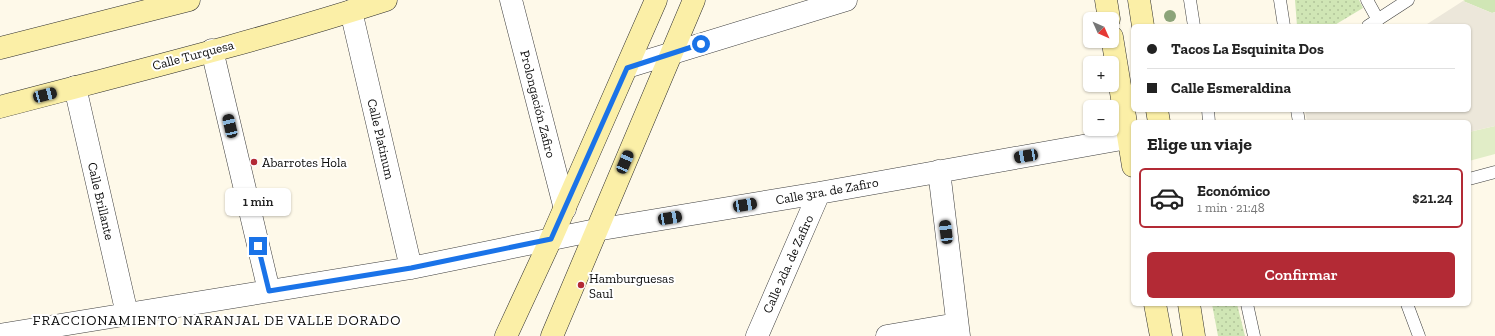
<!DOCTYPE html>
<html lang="es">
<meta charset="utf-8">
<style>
body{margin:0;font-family:"Zilla Slab",serif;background:#f6f6f6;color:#222;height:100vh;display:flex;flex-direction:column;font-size:15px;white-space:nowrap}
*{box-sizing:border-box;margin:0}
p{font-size:13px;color:#767676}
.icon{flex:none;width:22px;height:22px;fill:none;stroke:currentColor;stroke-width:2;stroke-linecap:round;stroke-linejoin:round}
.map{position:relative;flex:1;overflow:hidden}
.drawer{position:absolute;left:1131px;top:120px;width:340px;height:186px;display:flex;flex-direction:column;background:#fff;border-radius:6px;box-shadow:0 1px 3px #0004}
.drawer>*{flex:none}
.banner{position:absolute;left:1131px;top:24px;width:340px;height:88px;border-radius:6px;box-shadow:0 1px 3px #0004;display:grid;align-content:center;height:88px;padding:0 16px;background:#fff}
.needle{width:26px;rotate:135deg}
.fabs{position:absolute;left:1083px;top:12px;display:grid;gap:8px}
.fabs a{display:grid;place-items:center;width:36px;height:36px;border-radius:6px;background:#fff;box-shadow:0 1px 3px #0004;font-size:20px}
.end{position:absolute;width:18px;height:18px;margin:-9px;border:5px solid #1a73e8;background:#fff;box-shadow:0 0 0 2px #fff}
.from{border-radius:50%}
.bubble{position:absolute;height:28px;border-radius:6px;background:#fff;box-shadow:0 1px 3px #0004;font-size:13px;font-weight:600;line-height:28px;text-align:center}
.car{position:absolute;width:12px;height:24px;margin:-12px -6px;border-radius:5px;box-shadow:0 0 3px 1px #0007;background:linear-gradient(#222 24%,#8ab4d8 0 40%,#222 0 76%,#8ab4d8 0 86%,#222 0)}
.banner b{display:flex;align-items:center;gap:14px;height:38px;font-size:15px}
.banner b+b{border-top:1px solid #e0e0e0}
.banner i{width:10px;height:10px;background:#222}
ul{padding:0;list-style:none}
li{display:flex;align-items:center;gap:12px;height:60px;margin:0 8px 6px;padding:0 8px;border:2px solid #e0e0e0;border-radius:6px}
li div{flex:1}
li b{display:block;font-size:15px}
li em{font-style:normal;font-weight:600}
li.active{border-color:#b32a35}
li>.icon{width:36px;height:36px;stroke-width:1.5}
h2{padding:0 16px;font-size:18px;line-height:48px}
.button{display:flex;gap:8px;margin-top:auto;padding:8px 16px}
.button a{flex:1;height:46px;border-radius:6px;background:#b32a35;color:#fff;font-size:16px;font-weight:600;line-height:46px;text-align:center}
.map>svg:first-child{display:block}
</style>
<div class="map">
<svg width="1495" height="336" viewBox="0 0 1495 336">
<defs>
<pattern id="grass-dots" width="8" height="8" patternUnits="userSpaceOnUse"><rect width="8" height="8" fill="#d0e6b5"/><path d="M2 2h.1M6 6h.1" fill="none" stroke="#b1c49a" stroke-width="1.8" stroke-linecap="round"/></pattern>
</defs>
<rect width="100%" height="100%" fill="#fef9e9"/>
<path fill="url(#grass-dots)" d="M1295,0H1359L1363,8L1333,26H1297Z
M1212,304H1237L1245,336H1218Z"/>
<path fill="#d0e6b5" d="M1465,0H1495V12L1492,13L1463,1Z"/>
<path fill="#e1edc7" d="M1495,126V154L1469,161V132Z"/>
<path fill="#ece7da" d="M1463,1L1492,13L1495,12V126L1469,132V122H1307L1305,110H1469V26H1424Z"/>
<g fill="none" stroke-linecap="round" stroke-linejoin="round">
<defs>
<path id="lane" d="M1190,0L1194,26
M1280,0L1284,26
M1367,0L1378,20
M1368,26L1408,0
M1208,110L1209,122
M1297,110L1299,122
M1469,179L1495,172
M1247,304L1254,336
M1407,304L1419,336"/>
<path id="street" d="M511,0L565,209
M351,11L411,268
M212,50L269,291
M627,67L846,0
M75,87L127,314
M939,171L959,336
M0,335L411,268L596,230L819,193L1133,137
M757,336L819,193
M887,336L957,324"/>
<path id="secondary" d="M1106,0L1109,19
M1139,0L1143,26
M1112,37L1133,166
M0,48L189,0
M0,107C129,73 259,41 386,0
M1157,110L1159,122
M1155,304L1161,336
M1189,304L1194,336
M506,336L551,239L656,0
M552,336L694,0"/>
</defs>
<use href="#lane" stroke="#3e3e3e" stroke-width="13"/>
<use href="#street" stroke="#3e3e3e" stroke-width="23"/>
<use href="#secondary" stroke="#2d2d2d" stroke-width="23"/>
<use href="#lane" stroke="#fff" stroke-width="12"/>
<use href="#street" stroke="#fff" stroke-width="22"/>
<use href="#secondary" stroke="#fbefa7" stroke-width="22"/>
</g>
<circle fill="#8ca47a" cx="1170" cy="16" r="6"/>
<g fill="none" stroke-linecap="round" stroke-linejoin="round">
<path stroke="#1a73e8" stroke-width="5" d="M258,246L269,291L411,268L551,239L627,68L701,44"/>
</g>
<g fill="#b32a35" stroke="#fff" stroke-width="1.5">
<circle cx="254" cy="162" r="4"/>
<circle cx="581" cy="285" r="4"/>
</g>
<g text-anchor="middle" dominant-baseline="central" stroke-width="4" stroke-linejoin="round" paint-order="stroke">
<g font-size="13" fill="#0b0b0b" stroke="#fff">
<text transform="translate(193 55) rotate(-15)">Calle Turquesa</text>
<text transform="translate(538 104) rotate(76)">Prolongación Zafiro</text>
<text transform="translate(381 139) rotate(77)">Calle Platinum</text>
<text transform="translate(827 191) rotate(-10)">Calle 3ra. de Zafiro</text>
<text transform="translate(101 201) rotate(77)">Calle Brillante</text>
<text transform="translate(788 264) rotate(-66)">Calle 2da. de Zafiro</text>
</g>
<g font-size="13" fill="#0b0b0b" stroke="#fff" text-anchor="start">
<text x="262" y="162">Abarrotes Hola</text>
<text x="589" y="278">Hamburguesas<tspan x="589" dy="15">Saul</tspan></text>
</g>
<g font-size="14" letter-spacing="1" fill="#0b0b0b" stroke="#fff">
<text x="217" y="320">FRACCIONAMIENTO NARANJAL DE VALLE DORADO</text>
</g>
</g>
</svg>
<div class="fabs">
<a><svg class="needle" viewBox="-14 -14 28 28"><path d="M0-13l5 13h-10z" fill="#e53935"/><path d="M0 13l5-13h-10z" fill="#767676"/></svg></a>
<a>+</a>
<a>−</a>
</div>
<i class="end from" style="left:701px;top:44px"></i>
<i class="end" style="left:258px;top:246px"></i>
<div class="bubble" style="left:225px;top:188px;width:66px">1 min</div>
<i class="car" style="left:45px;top:95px;rotate:75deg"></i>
<i class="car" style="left:230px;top:126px;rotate:347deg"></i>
<i class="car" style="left:1026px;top:156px;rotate:260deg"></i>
<i class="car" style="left:625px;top:162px;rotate:23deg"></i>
<i class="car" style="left:745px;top:205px;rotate:80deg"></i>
<i class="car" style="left:670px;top:218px;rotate:80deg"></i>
<i class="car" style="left:946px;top:232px;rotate:353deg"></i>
<div class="banner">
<b><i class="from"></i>Tacos La Esquinita Dos</b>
<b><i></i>Calle Esmeraldina</b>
</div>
<section class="drawer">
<h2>Elige un viaje</h2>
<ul>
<li class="active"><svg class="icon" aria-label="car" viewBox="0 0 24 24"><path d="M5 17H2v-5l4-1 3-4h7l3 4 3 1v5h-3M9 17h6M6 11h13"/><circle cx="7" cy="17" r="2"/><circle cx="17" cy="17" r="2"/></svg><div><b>Económico</b><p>1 min · 21:48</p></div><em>$21.24</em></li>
</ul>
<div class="button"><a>Confirmar</a></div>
</section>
</div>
